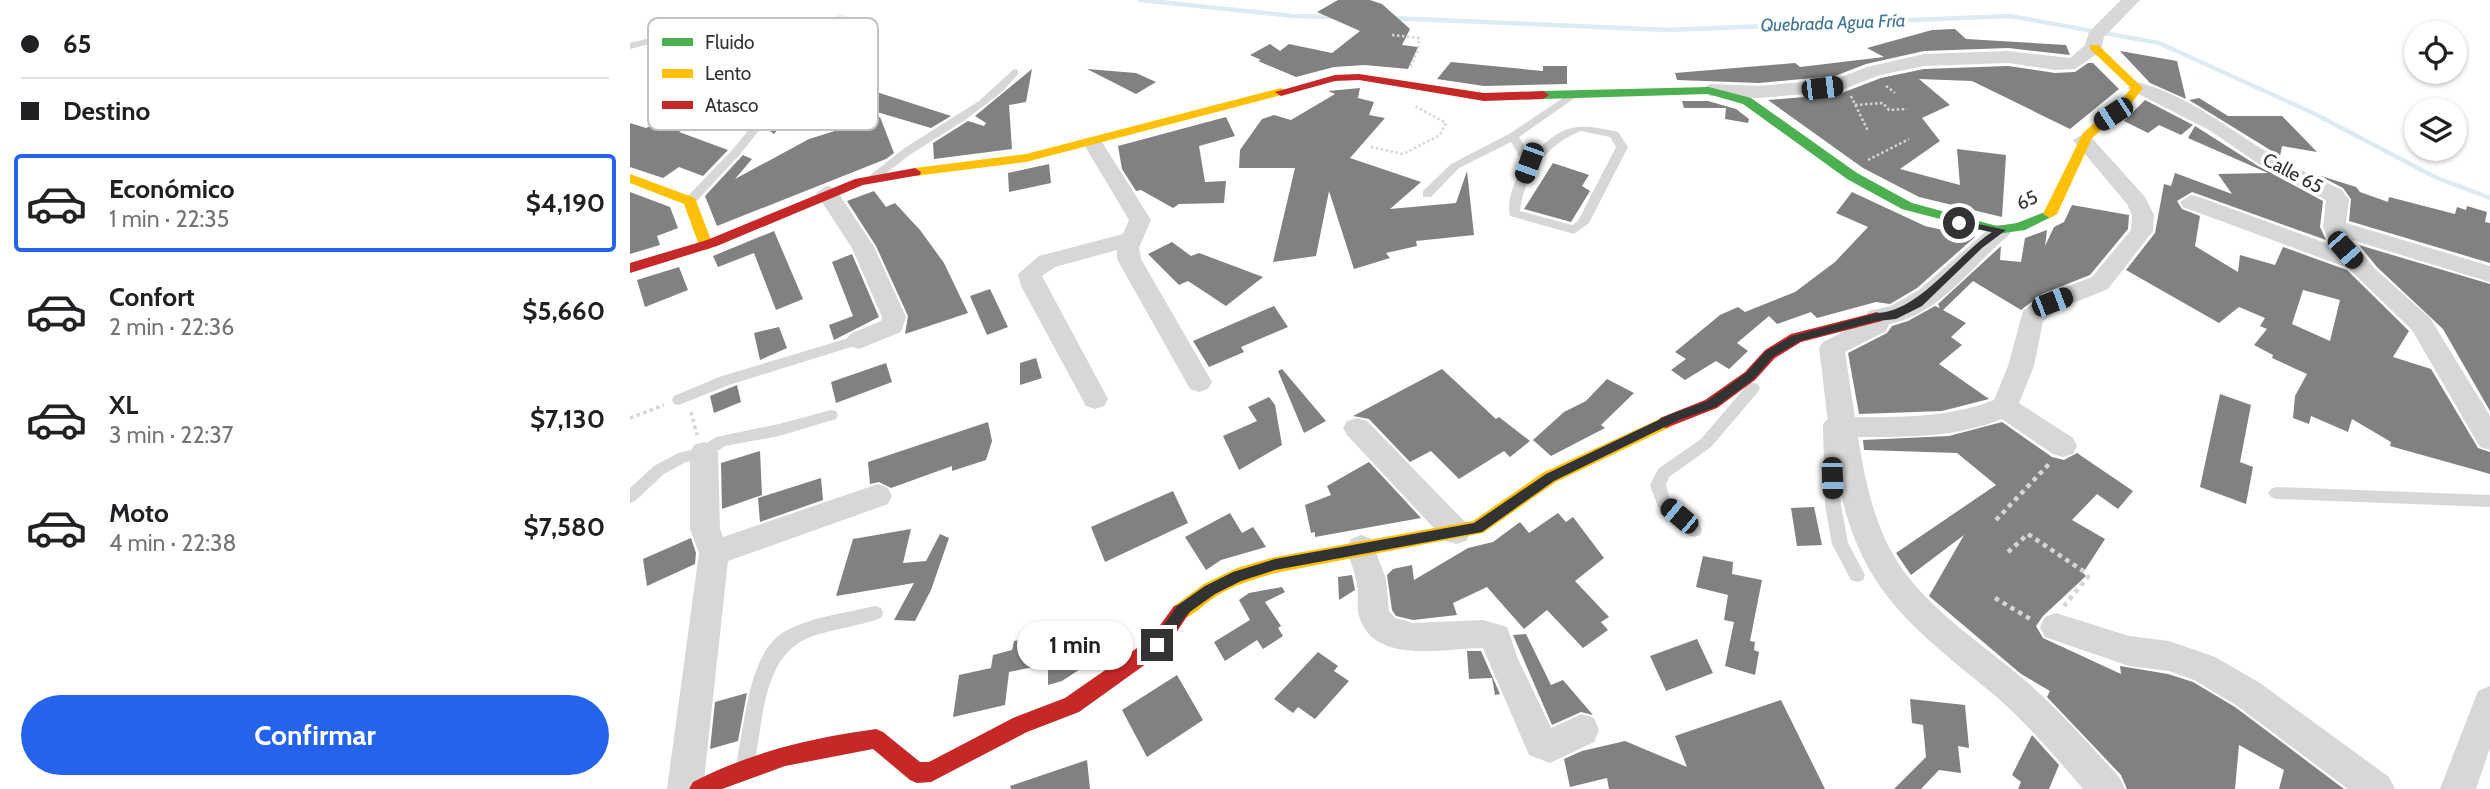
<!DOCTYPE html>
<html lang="es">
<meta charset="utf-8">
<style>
body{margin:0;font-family:Cabin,sans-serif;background:#f6f6f6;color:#202124;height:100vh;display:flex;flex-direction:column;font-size:26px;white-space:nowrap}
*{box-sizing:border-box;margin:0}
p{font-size:23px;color:#757577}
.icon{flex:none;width:38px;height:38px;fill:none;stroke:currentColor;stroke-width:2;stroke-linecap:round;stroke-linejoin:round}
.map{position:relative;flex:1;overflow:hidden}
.drawer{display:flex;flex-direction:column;background:#fff;width:630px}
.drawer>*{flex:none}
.banner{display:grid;align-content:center;height:154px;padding:0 21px;background:#fff}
.tools{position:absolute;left:1774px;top:21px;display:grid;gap:14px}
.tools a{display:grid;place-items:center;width:63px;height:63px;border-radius:50%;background:#fff;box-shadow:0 2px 5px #0004;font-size:35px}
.end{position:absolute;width:32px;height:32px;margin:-16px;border:9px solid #333;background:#fff;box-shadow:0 0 0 4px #fff}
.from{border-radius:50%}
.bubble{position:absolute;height:49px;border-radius:24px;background:#fff;box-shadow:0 2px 5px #0004;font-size:23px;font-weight:800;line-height:49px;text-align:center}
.car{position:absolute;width:21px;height:42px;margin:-21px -10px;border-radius:9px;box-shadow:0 0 5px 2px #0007;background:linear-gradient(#222 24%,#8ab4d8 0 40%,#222 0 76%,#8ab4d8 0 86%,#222 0)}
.banner b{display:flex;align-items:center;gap:24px;height:66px;font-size:26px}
.banner b+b{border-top:2px solid #e0e0e0}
.banner i{width:18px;height:18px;background:#202124}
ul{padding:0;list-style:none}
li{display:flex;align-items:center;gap:21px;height:98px;margin:0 14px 10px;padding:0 7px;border:4px solid transparent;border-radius:7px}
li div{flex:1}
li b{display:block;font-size:26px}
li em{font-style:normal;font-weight:800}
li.active{border-color:#2563eb}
li>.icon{width:63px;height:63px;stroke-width:1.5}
.button{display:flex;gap:14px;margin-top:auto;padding:14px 21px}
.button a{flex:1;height:80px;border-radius:42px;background:#2563eb;color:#fff;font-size:28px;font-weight:800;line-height:80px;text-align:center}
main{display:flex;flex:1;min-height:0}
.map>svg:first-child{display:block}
</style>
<main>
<section class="drawer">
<div class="banner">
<b><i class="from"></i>65</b>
<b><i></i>Destino</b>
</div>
<ul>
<li class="active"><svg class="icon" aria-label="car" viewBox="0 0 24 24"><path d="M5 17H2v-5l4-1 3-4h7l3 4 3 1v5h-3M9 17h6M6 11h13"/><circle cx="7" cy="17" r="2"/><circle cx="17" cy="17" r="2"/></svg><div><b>Económico</b><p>1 min · 22:35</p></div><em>$4,190</em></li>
<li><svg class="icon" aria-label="car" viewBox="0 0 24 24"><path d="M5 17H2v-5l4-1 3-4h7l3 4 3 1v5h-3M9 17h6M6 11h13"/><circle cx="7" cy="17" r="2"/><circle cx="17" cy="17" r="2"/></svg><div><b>Confort</b><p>2 min · 22:36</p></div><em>$5,660</em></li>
<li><svg class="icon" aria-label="car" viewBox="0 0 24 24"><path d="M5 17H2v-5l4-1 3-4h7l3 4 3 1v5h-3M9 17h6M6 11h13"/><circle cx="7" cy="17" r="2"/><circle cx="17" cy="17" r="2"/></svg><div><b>XL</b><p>3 min · 22:37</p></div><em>$7,130</em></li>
<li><svg class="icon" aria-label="car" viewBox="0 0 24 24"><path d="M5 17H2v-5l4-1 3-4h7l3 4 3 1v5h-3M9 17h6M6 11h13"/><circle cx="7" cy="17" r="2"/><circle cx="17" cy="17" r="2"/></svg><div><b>Moto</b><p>4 min · 22:38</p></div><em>$7,580</em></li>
</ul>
<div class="button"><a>Confirmar</a></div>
</section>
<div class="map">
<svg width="1860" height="789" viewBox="0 0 1860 789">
<rect width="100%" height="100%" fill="#fff"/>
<path fill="#f1f5ed" d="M210,14L241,23L224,33L193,24Z"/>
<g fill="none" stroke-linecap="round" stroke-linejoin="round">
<path stroke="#ddebf3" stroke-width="4.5" d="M510,0L663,16L707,17
M760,18L1038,30L1380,16L1529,43L1683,113L1807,178L1860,198"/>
</g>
<path fill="#818181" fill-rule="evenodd" d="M708,0H740L752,4L780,29L772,45L788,47L778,69L735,65L704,67L666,77L628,61L631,60L620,55L640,44L650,51L659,44L702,53L730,31L687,12Z
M1325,29L1336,39L1436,45L1440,55L1378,48L1294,51L1236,64L1205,76L1129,83L1047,80L1045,73L1165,63L1170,67L1254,57L1237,48L1302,30Z
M1490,51L1547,61L1556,99L1520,83Z
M126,52L187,73L197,67L194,75L321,116L301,128L179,92L144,134L135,127L148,111L147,106L163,87L101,66Z
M821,62L913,71V66H937V84L854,86L807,79Z
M1458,63H1463L1489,89L1440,129L1342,81L1289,79L1320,105L1292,118L1310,141L1270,169L1330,185L1327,149L1376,155L1372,217L1289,197L1233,168L1138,100L1209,94L1251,78L1294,69L1378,66L1425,73L1445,72Z
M402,69L396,102L379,105L382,149L304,159L303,143L338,121L354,126L356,123L345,116Z
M457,69L506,73L526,82L506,94Z
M730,88L728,98L744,102L739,115L755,118L720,158L791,182L760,209L826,203L837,171L844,235L786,241L787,246L756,253L760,258L724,269L699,191L686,256L643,262L665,168H609L610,150L632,119L644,115L661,120L705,94L698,91Z
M1569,98L1598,116H1652L1687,152L1652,146L1650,156L1559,100Z
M1515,100L1563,125L1551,135L1529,125L1518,133L1494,121Z
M1052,101H1078L1106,109L1119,119L1118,123L1095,119L1096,108H1054Z
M53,110L70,123L49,132L98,150L73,176L49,167L33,178L0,167V123L16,128Z
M250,117L264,153L256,159L87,226L75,196L113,155L122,159L105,179L179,139Z
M596,117L605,136L569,146L575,182L596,181L594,203L549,204L543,208L511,190L506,191L492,169L488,146Z
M1565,126L1628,166L1693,201L1690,227L1696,240L1562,192L1547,201L1552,209L1570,216L1565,246L1608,272L1610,255L1645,265L1653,247L1717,270L1779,331L1763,357L1801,369L1848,448L1860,452V474L1760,446L1761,442L1722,419L1718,432L1681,416L1679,424L1663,418L1665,396L1677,374L1642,358L1643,355L1624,345L1637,329L1630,326L1635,318L1609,307L1589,323L1496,270L1525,233L1534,184L1541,186L1545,173L1602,194L1588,174L1638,173L1558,138ZM1673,290L1710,300L1700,341L1662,324Z
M923,163L959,175L952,186L960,191L941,222L894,209Z
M419,164L421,183L379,192L378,173Z
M1688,175L1726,187L1730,192L1758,202L1759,197L1825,214L1827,207L1836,210L1837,206L1857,212L1855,222L1860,223V263L1719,221L1721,199L1713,188Z
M244,191L256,207L265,203L290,230L314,263L338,313L275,334L278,316L246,246L217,201Z
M0,192L40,207L48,228L27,236L30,245L0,254Z
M1222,192L1295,226L1345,237L1287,288L1260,304L1246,302L1187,318L1181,312L1147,324L1139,316L1107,343L1118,351L1099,369L1086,361L1055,380L1041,370L1056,359L1045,352L1090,315L1108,307L1115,312L1165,292L1205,262L1238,227L1206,213Z
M1442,205L1499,215L1498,229L1460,275L1412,294L1391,310L1343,281L1313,310L1336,323L1321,337L1332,345L1309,364L1359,399L1312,411L1229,414L1218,353L1257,333L1262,326L1278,321L1305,306L1310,308L1308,304L1371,246L1370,260L1391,262L1395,238L1417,230L1415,246L1424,227L1434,222Z
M144,231L173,299L146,310L124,253L88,267L83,256Z
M542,242L561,256L569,253L633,277L596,306L558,281L549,285L518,254Z
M1729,245L1860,284V411L1813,329L1747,267Z
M222,254L249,317L204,340L199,325L223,316L202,262Z
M49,267L58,290L15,307L7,280Z
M360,289L378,327L357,335L340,296Z
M644,306L658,327L611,347L614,352L579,367L563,341Z
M149,327L157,348L130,360L124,333Z
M406,358L412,378L390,385V363Z
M256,363L262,382L206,403L201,382Z
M652,369L696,421L674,433L648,371Z
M812,369L866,419L869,417L900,441L880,457L874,451L829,479L801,451L780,462L739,419L723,416Z
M977,379L1004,393L971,425L975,428L921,456L903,440L934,412L956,401Z
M107,385L111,402L84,413L80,396Z
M1590,394L1621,405L1610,462L1623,467L1616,504L1570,487Z
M639,397L645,405L652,445L609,470L593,436L627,421L618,407Z
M358,422L362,441L356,460L322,471V466L261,488L249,482L240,484L238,462Z
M1372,422L1422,457L1434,460L1447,453L1503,491L1488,509L1467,494L1442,520L1475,539L1453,573L1456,576L1413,616L1406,626L1413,638L1491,674L1490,666L1538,674L1563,682L1605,707L1714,789H1649L1654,770L1609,745L1605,789H1497L1491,775L1417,697L1420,691L1391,674L1299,596L1334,535L1281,575L1266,553L1366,485L1327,453L1234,450L1233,440L1319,436Z
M130,451L132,495L92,509L91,463Z
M739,462L791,518L685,537V532L681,533L675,505L701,495L697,486Z
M191,478L193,500L130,522L128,498Z
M543,491L558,523L475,562L461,527Z
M1184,507L1192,545L1167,546L1161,508Z
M600,513L612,533L623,527L636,547L591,560L576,570L555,537Z
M928,513L936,522L943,517L974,558L945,581L979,617L971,622L978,630L953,648L917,610L894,629L857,587L823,603L827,615L783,620L766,616L762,610L757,575L763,569L782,565L784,580L838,548L863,542L890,522L899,533Z
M281,529L273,563L296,561L310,534L319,538L301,590L285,621L264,620L284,583L206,596L223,539Z
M61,538L66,553L65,564L17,586L13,559Z
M1073,556L1103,562L1102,574L1132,580L1120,641L1125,642L1124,650L1129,652L1125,675L1095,666L1104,622L1094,620L1098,595L1066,587Z
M722,575L725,590L709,600L708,577Z
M652,587L655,592L635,602L651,626L648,628L653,636L633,649L627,640L595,661L584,642L620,620L609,600L619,593Z
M476,628V652L432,681L418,685V664L379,672L375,705L323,717L329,675L361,668L363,655L382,650L384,641L417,634L416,643Z
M896,634L921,685L933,680L963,715L951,712L922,725L883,635Z
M1067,639L1083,673L1036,691L1020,656Z
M837,651H851L870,694L865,695L862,678L839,679Z
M688,652L708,666L704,671L719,681L685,719L668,707L663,713L644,699Z
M547,675L573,720L517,757L492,710Z
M117,693L108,741L80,749L85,702Z
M1280,699L1335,705L1339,748L1328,746L1331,773L1309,770L1291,789H1264L1296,757L1293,725L1282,723Z
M1151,700L1195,789H979L977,778L940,787L934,759L952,751L995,741L1057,767L1045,736Z
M1402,735L1429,765L1419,789H1388L1391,782L1382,775Z
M457,760L460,789H381L380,786Z"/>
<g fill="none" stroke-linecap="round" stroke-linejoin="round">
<path stroke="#d6d6d6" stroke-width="2.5" stroke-dasharray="2.5 2.5" stroke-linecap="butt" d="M762,35L789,38L788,51L780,67
M1256,86L1265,93
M1221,96L1238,131
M1225,105L1253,103L1259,110L1277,109
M741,147L773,154L810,135L816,123L785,106
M1238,160L1279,139"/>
<path stroke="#d6d6d6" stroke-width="3.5" stroke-dasharray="3.5 3.5" stroke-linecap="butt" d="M61,412L67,435
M0,418L34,405"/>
<path stroke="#d6d6d6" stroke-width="4.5" stroke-dasharray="4.5 4.5" stroke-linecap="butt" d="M1366,520L1420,463
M1378,552L1398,534L1456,573L1458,577L1434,606
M1365,598L1402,620"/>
<path fill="#d7d7d7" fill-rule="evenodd" d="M24,37L29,40L27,42L0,49V43Z
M384,69L388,70V74L373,91L338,118L281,154L246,181H238V177L273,149L349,101Z
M945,90L950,93L949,95L889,137L901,157C932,124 945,122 988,132L998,147L959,223L944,234L880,216C876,199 885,180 895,166L881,142L829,168L801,197H793V191L821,164L879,134ZM951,131L980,137L986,147L948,221L942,225L890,211C894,175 917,144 951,131Z
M141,106L146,109L112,152L64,204H56V198L104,148L137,107Z
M229,335L236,340L234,343L99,385L49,405L44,404L42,400L44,396L89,377Z
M1123,383L1128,384L1130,388L1128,392L1081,447L1039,477L1036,485L1040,500L1070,525L1072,530L1070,535L1064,537L1058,535L1028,507L1020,485L1028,469L1071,439L1118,384Z
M201,410L206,411L208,415L206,419L149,436L95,446L79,457L56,462L34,474L5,501L0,503V488L24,466L48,453L70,448L86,437L149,424Z
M1200,419L1205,421L1207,425L1211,505L1218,543L1235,575L1233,580L1227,582L1221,580L1202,544L1195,505L1193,425L1195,421Z
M1646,487L1860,495V507L1646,499L1641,497L1638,493L1641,489Z
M245,606L251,608L253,613L251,618C229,626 205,629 183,636C133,653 134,716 125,760L122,766L116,769L110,766L107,760C114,726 119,661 147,637C170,618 216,613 245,606Z"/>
<path fill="#d7d7d7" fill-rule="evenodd" d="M1491,0H1510L1474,37L1471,51L1445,69L1425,70L1378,63L1294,66L1250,75L1209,91L1129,98L1080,96L1070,90L1080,84L1129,86L1206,79L1237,67L1294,54L1378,51L1440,58L1455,45L1459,32Z
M1507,82C1559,95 1599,130 1644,156C1666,168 1689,179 1712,190L1719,200L1716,223L1860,266V282L1722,240L1745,269L1800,318L1860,416V450L1850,447L1782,330L1718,268L1553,207L1550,202L1561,195L1569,197L1701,245L1693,227L1696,200L1629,164L1579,130L1497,88Z
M1453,134L1460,136L1515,197L1524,215L1523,231L1478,289L1431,308L1413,321L1404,366L1389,403L1443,438L1447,446L1443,454L1433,457L1423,454L1372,419C1324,438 1279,437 1228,437C1234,475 1242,515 1260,549C1290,606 1350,641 1397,682C1430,711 1459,744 1489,777L1495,789H1453C1427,758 1400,727 1370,700C1324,660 1270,624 1239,569C1202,502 1199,422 1189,348L1193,342L1235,321L1238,311L1261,306L1289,290L1363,225H1379L1382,230L1379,235C1342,265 1310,315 1259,324L1256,331L1215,352L1225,417C1273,417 1318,418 1364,400L1378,366L1393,311L1413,296L1462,277L1501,230L1502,215L1497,204L1443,140Z
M463,137L470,139L521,220L509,248L511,259L582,382L578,389L569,392L560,389L487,259V250L425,267L412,276L478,399L474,406L465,409L456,406L391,286L388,274L409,256L493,234L499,220L453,143Z
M197,186L205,188L244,247L276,317L271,332L229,349L220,346L216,340L220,334L251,321L252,317L222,248L186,193Z
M727,418L737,421L836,523L841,532L836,541L826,544L816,541L717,435L713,428L717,421Z
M74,442L84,445L88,453L90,529L93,537L248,484L258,488L262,496L258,504L98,561L73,789H37L69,553L60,529V453L64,445Z
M731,535L741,539L756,579L759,611L765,618L783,623L853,620L877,627L888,659L921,728L952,714L964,718L969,730L964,742L920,763L899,755L853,648C814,648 740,667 728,612C727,603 729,594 727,585C725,572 720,560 716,548L721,539Z
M1426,613L1499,636L1539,641L1585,657L1630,683L1759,777L1765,789H1718L1606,705L1564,680L1539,671L1499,666L1415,637L1410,627L1415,617Z
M1860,686V748L1846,789H1810L1848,691Z"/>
<path fill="#4caf50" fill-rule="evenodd" d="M1079,87L1121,98L1227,173L1282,203L1367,226L1387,223L1420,210L1427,214L1395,230L1367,234L1272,209L1217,179L1113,104L1078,94L913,99L907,95L913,91Z"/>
<path fill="#ffc107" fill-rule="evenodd" d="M1460,45H1468L1513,88L1501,104L1462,138L1427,214L1420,218L1413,214L1453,133L1493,98L1501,88L1460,49Z
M651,88L657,92L655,94L396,162L285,176L279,172L285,168L396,154Z
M0,174L65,198L83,245L81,248L76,250L69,245L54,204L0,183Z
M1036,416L1042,418L1044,422L1042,426L926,482L853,533L645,573C625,579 606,584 588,595C575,603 565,615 551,620L544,618L542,612L544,606L574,584L607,568L645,557L843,521L914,472Z"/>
<path fill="#c62828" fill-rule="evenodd" d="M729,74L854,93L913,91L919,95L913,99L854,101L729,80L705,81L651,96L645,92L705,75Z
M285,168L291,172L290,175L233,185L87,246L0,273V263L77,240L225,179Z
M1247,312L1254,317L1252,321L1171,342L1145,358L1125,380L1087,408L1036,428L1030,426L1028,422L1030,418L1075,400L1115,372L1135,350L1161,334Z
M551,604L558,606L560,612L534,651L449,712L397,732L301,782L287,783L280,780L243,749L155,766L92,789H59L63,782C121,752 181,738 246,729L253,732L290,762H299L383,718L435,698L520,639L544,606Z"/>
</g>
<path fill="#333" d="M1329,220L1376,230L1352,248L1292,306L1266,319L1247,321L1170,341L1143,357L1124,379L1086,407L1049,420L924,481L852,532L645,570L611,581L585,594L557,614L532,650H522V641L548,605L575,586L603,572L645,559L844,523L916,474L1041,414L1077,401L1116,373L1136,351L1162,336L1247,313C1289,312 1327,255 1362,232L1326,225Z"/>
<g text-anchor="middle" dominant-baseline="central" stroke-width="7" stroke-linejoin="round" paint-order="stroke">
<g font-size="18" font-style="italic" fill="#3f7597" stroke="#fff">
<text transform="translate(1203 23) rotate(-2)">Quebrada Agua Fría</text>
</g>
<g font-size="19" fill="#333" stroke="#fff">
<text transform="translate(1663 173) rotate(28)">Calle 65</text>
<text transform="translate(1397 200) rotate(-26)">65</text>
</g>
</g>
<rect x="18" y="18" width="230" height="112" rx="10" fill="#fff" stroke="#c2c2c2" stroke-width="2"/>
<rect x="32" y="38" width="31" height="8" fill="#4caf50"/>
<rect x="32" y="69" width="31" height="9" fill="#ffc107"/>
<rect x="32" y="101" width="31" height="8" fill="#c62828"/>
<g font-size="19" fill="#333">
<text x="75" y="49">Fluido</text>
<text x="75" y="80">Lento</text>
<text x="75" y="112">Atasco</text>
</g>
</svg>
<div class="tools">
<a><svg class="icon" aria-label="locate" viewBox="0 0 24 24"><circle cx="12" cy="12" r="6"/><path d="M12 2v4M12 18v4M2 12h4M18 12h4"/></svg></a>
<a><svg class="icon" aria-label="layers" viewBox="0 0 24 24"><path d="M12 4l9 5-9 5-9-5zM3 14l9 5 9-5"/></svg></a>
</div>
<i class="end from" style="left:1329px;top:223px"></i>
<i class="end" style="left:527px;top:645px"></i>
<div class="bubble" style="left:387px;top:621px;width:116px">1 min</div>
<i class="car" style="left:1192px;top:88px;rotate:83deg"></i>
<i class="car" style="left:1483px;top:114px;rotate:237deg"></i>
<i class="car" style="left:899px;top:163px;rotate:200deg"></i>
<i class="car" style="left:1715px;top:250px;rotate:139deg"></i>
<i class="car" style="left:1422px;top:302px;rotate:69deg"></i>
<i class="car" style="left:1202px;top:478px;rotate:178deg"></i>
<i class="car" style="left:1049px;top:516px;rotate:310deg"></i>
</div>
</main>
